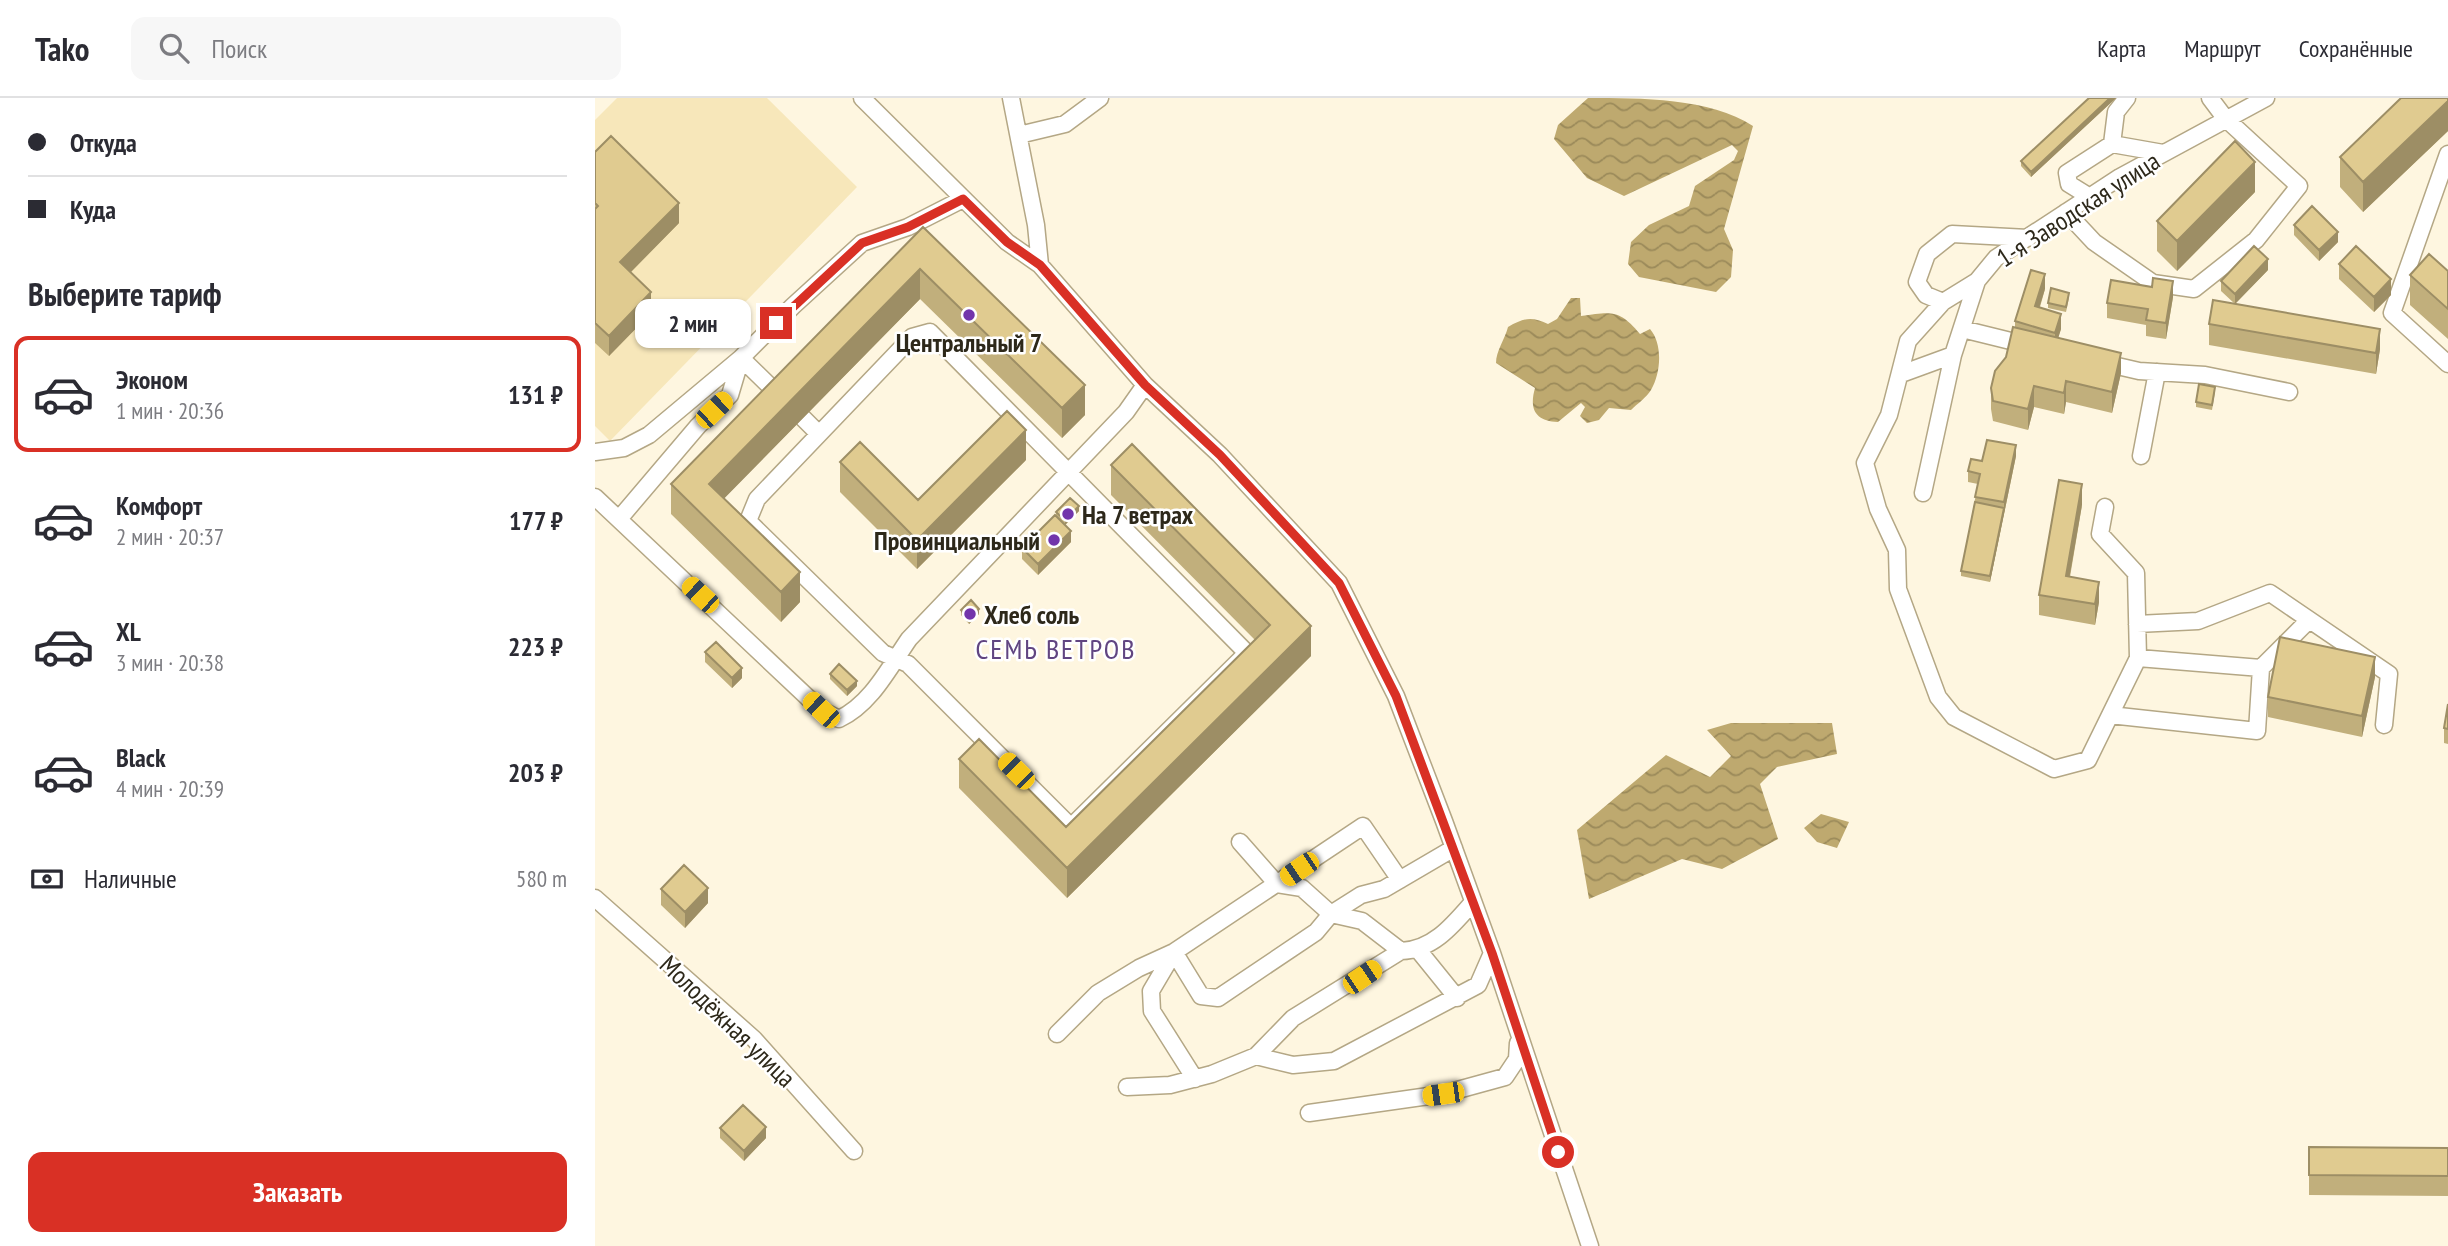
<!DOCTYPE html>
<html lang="ru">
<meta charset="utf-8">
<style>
body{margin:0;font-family:"PT Sans Narrow",sans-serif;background:#f7f7f7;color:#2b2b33;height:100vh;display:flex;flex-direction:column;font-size:26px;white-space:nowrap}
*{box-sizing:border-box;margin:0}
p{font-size:23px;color:#7c7c81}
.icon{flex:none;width:38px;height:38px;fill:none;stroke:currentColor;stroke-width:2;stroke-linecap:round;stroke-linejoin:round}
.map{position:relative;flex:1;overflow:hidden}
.details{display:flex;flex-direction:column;background:#fff;width:595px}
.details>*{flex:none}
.guide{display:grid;align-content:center;height:154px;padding:0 28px;background:#fff}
.end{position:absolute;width:32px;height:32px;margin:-16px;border:9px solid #d93025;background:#fff;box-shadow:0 0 0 4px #fff}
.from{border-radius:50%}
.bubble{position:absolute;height:49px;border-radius:14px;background:#fff;box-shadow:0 2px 5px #0004;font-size:23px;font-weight:700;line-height:49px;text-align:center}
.car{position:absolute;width:21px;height:42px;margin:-21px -10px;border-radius:9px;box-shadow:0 0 5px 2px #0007;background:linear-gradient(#f5c518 24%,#345 0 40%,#f5c518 0 76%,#345 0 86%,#f5c518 0)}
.guide b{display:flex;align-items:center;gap:24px;height:66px;font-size:26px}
.guide b+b{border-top:2px solid #e1e1e2}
.guide i{width:18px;height:18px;background:#2b2b33}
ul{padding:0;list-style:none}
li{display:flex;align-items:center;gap:21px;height:116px;margin:0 14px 10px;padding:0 14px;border:4px solid transparent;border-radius:14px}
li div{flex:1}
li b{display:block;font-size:26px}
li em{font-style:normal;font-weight:700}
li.current{border-color:#d93025}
li>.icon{width:63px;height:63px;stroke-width:1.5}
h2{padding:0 28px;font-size:32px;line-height:84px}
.pay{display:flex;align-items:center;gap:18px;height:77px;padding:0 28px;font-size:26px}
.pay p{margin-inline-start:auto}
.primary-button{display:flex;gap:14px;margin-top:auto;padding:14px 28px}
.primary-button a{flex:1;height:80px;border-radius:14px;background:#d93025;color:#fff;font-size:28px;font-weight:700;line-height:80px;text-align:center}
header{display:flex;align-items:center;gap:42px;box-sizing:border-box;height:98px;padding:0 35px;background:#fff;border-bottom:2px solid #e1e1e2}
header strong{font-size:33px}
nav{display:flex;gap:38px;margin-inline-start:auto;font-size:24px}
.search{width:490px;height:63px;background:#f7f7f7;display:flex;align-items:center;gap:18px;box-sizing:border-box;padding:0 24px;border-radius:14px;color:#7c7c81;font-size:26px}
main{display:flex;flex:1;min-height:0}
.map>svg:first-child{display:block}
</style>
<header>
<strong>Tako</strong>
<div class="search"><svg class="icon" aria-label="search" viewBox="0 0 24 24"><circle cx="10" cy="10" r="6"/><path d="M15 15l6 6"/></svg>Поиск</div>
<nav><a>Карта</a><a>Маршрут</a><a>Сохранённые</a></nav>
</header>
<main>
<section class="details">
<div class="guide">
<b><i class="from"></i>Откуда</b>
<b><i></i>Куда</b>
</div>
<h2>Выберите тариф</h2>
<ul>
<li class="current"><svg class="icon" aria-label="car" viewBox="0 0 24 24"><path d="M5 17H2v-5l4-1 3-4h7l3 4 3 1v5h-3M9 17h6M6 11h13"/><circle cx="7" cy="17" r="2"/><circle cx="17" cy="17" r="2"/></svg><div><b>Эконом</b><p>1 мин · 20:36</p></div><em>131 ₽</em></li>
<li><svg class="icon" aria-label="car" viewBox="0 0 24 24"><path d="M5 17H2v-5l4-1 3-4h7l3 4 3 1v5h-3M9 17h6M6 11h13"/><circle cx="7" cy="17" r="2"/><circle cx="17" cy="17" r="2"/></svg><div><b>Комфорт</b><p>2 мин · 20:37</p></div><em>177 ₽</em></li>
<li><svg class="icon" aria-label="car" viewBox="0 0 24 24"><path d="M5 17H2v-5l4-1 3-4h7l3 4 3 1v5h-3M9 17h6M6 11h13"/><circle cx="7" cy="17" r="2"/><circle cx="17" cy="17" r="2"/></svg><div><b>XL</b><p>3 мин · 20:38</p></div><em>223 ₽</em></li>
<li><svg class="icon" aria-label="car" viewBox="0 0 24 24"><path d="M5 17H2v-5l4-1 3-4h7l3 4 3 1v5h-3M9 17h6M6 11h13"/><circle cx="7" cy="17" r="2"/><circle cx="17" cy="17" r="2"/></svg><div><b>Black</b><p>4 мин · 20:39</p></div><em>203 ₽</em></li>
</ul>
<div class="pay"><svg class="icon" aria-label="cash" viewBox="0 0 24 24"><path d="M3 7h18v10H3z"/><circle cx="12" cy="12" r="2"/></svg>Наличные<p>580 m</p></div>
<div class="primary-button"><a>Заказать</a></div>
</section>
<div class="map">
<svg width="1853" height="1148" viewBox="0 0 1853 1148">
<defs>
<pattern id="water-waves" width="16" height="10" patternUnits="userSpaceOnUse" patternTransform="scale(1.75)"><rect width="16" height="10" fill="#bea96f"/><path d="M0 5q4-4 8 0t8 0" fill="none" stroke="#9b8a5a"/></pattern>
</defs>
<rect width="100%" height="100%" fill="#fef6e0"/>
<path fill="#f7e7ba" d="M22,0H172L262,89L15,343L0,328V22Z"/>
<path fill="url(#water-waves)" d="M993,0C1046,0 1115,0 1158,28L1129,131L1138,152L1136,179L1121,194L1044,179L1033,166L1036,144L1054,127L1094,108L1100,88L1139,62L1143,53L1137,47L1029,98L992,80L959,41L963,27Z
M976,200H985L986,218C1017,214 1024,211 1045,236L1055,231C1068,246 1066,275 1056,292C1052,299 1042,306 1036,312L1014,310L1004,322L992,325L985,318L990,309L986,305L963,324C940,323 934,311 940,290L901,265C901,253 910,241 913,229C929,220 936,218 953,226L962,221Z
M1136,625H1237L1242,656L1182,669L1165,686L1183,741L1127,771L1087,761L994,801L982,732L1071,657L1115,679L1136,658L1112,632Z
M1226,716L1254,724L1242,750L1222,744L1209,730Z"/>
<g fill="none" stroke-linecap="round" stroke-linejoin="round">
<defs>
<path id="minor" d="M267,0L412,144L445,167L550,287L625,357L744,485L801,598L849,723L897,855L995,1148
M416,0L441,127L445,167
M424,37L470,26L505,0
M1517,46L1568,55
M1853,56L1797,215L1853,266
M1495,99L1474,86L1472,75L1517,46L1521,14L1532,0
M1471,114L1499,144L1558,185L1599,191L1661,142L1704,88L1630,20L1615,0
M1382,183L1348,204L1313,243L1294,317L1270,365L1283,411L1302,452L1303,491L1343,599L1359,619L1459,671L1493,662L1543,560L1666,570L1713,523
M1348,204L1331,197L1322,184L1332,156L1357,136L1433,140
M1367,231L1436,248
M335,234L649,552V558L480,725L473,726L313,566L288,555L153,423L162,401L317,239Z
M1505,264L1544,273L1610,277L1694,294
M1306,276L1358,257
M208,320L223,335
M0,354L29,350L54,337L146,260L188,301
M1546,358L1562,274
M1328,395L1358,257L1382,183L1401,160L1525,79L1671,0
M0,399L226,612L244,621C276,606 294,570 314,541L531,314L550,287
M1510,409L1505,436L1541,475L1543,560
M24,421L103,328L135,297L146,260L198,208L267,145L313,129L368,101
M1542,526L1603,523L1675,495L1794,576L1789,627
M1515,617L1662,633L1666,570
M645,744L682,786L707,790L736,816L767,823L806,853
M0,800L159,941L259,1053
M824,853L862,900
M462,936L503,895L544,870L579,854L768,728L805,782
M661,958L698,967L739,963L883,887L897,855
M600,981L557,913L556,893L579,854L606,898L623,900L721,834L736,816L766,797L789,791L859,750
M532,989L575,987L617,976L661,958L698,920L806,853C838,852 858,827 878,804
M714,1015L848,996L910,979L922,961L923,945"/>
</defs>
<use href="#minor" stroke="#b4a785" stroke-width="19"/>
<use href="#minor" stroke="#fff" stroke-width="16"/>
</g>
<path fill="#c1af7c" d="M1494,0H1521L1436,79L1426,68V63Z
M1853,0V33L1768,114L1745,89V59Z
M0,54L84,125L36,174L56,215L14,258L0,245Z
M1660,94L1582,173L1562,153V123Z
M1699,127L1743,144L1724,163L1699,137Z
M328,129L490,317L467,340L325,201L129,400L205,504L186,524L76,416V386Z
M1744,166L1796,197L1779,214L1744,181Z
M1673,172L1640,206L1785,251L1781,276L1614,247V226L1640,206L1626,193V183Z
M1853,173V241L1815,207V177Z
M1450,191L1445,209L1466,231L1463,240L1526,275L1517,315L1471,304L1469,316L1439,309L1433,332L1398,323L1396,311V290L1411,259L1420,230V223Z
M1578,199L1571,241L1551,238V227L1512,220V205Z
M1474,200L1471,214L1453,210V205Z
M1620,294L1617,312L1601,309V304Z
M1421,358L1395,484L1366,478V473L1383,386L1373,384V373L1387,363Z
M431,362L322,471L245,394V364L323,402Z
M516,367L716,558L472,800L364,690V661L471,729L660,542L516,397Z
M1487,407L1475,479L1504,504L1500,527L1444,517V497Z
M484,413L470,427L476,444L443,477L427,461V450L461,418V414Z
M366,512L384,516L374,526L366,517Z
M110,554L147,580L137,590L110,564Z
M235,576L262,588L252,598L235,581Z
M1780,579L1767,639L1673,619V599Z
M1853,606V646L1849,645V630Z
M66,791L113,805L90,830L66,807Z
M125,1030L171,1040L149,1063L125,1040Z
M1714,1049L1853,1050V1098L1714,1097Z"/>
<path fill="#9d8e65" d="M1515,0H1521L1436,79V74Z
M1853,3V33L1768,114V84Z
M1660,64V94L1582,173V143Z
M84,105V125L25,185V164Z
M1743,134V144L1724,163V152Z
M1673,161V172L1640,206V196Z
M325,171V201L114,416V386Z
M1450,176V191L1440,223V208Z
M1796,181V197L1779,214V199Z
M1578,183V199L1571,241V225Z
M56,194V215L14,258V238Z
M1466,216V231L1460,250V235Z
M1785,231V251L1781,276V255Z
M1526,255V275L1517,315V294Z
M1471,283V304L1469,316V295Z
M490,287V317L467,340V310Z
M1439,288V309L1433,332V311Z
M431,332V362L322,471V442Z
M1421,347V358L1395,484V478L1409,410V404Z
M1487,386V407L1471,499V478Z
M484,408V413L470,427V422Z
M476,433V444L443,477V466Z
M205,474V504L186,524V494Z
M1504,484V504L1500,527V506Z
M384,511V516L374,526V521Z
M716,528V558L472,800V770Z
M1780,559V579L1767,639V618Z
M147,570V580L137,590V580Z
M262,583V588L252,598V592Z
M113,790V805L90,830V814Z
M171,1029V1040L149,1063V1053Z"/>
<path fill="#e0cb90" stroke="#9d8e65" stroke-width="2" d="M1494,0H1515L1436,74L1426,63Z
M1806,0H1853V3L1768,84L1745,59Z
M16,38L84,105L25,164L56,194L14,238L0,225V111L3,108L0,105V54Z
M1640,43L1660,64L1582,143L1562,123Z
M1717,108L1743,134L1724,152L1699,127Z
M328,129L490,287L467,310L325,171L114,386L205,474L186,494L76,386Z
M1659,148L1673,161L1640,196L1626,183Z
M1761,148L1796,181L1779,199L1744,166Z
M1834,156L1853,173V211L1815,177Z
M1436,172L1450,176L1440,208L1466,216L1460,235L1420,223Z
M1558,180L1578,183L1571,225L1551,222L1553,211L1512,205L1516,182L1557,189Z
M1456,190L1474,195L1471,209L1453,205Z
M1618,202L1785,231L1781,255L1614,226Z
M1418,229L1526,255L1517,294L1471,283L1469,295L1439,288L1433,311L1398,303L1396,290L1400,273L1411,259Z
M1604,286L1620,289L1617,307L1601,304Z
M412,313L431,332L322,442L245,364L265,344L323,402Z
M1392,342L1421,347L1409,404L1380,399L1385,376L1373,373L1376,361L1387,363Z
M537,346L716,528L472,770L364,661L384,641L471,729L675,527L516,367Z
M1464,382L1487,386L1471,478L1504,484L1500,506L1444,497Z
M475,400L484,408L470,422L461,414Z
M1380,404L1409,410L1395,478L1366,473Z
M460,417L476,433L443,466L427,450Z
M376,502L384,511L374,521L366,512Z
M1685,539L1780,559L1767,618L1673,599Z
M121,544L147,570L137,580L110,554Z
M244,566L262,583L252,592L235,576Z
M1853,606V631L1849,630Z
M89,767L113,790L90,814L66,791Z
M148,1007L171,1029L149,1053L125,1030Z
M1714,1049L1853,1050V1078L1714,1077Z"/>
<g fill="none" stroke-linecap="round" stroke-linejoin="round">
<path stroke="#d93025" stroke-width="9" d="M181,225L267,145L313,129L368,101L412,144L445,167L550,287L625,357L744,485L801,598L897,855L963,1054"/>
</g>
<g fill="#7235ab" stroke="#fff" stroke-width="2.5">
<circle cx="374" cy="217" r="7"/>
<circle cx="473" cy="416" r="7"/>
<circle cx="459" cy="442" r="7"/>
<circle cx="375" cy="516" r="7"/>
</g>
<g text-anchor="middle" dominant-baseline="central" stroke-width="5" stroke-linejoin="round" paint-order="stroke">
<g font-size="26" fill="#2d281a" stroke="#fff">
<text transform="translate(1483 111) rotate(-33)">1-я Заводская улица</text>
<text transform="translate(133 923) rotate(44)">Молодёжная улица</text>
</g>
<g font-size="26" font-weight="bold" fill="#2d281a" stroke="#fff" text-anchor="start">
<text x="374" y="244" text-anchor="middle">Центральный 7</text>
<text x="487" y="416">На 7 ветрах</text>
<text x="445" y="442" text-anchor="end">Провинциальный</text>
<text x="389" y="516">Хлеб соль</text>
</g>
<g font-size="28" letter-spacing="2" fill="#614581" stroke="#fff">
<text x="461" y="550">СЕМЬ ВЕТРОВ</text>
</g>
</g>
</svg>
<i class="end from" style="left:963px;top:1054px"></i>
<i class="end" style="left:181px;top:225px"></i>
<div class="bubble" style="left:40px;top:201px;width:116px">2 мин</div>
<i class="car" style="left:119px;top:312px;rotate:46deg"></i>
<i class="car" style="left:105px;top:497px;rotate:313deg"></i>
<i class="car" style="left:226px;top:612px;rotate:313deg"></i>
<i class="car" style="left:421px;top:673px;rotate:315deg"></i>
<i class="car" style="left:704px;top:771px;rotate:236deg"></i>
<i class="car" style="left:767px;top:879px;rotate:56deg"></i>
<i class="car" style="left:848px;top:996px;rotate:262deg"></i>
</div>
</main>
